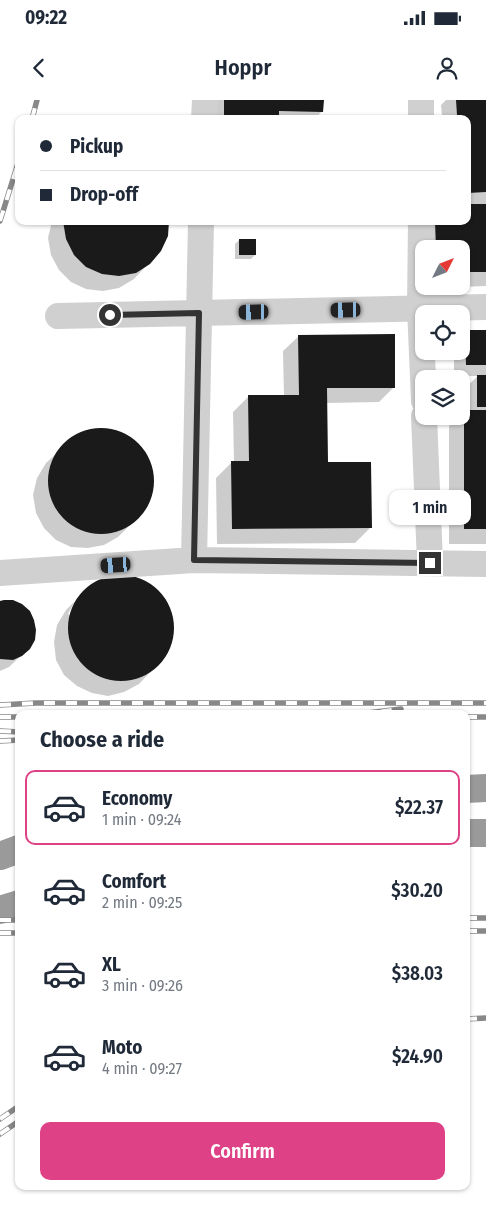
<!DOCTYPE html>
<meta charset="utf-8">
<style>
body{margin:0;font-family:"Fira Sans Condensed",sans-serif;background:#f6f6f7;color:#1f2937;height:100vh;display:flex;flex-direction:column;font-size:19px;white-space:nowrap}
*{box-sizing:border-box;margin:0}
p{font-size:16px;color:#747a83}
.icon{flex:none;width:28px;height:28px;fill:none;stroke:currentColor;stroke-width:2;stroke-linecap:round;stroke-linejoin:round}
.map{position:relative;flex:1;overflow:hidden}
.details{position:absolute;left:15px;top:610px;width:455px;height:480px;display:flex;flex-direction:column;background:#fff;border-radius:10px;box-shadow:0 1px 4px #0004}
.details>*{flex:none}
.banner{position:absolute;left:15px;top:15px;width:456px;height:110px;border-radius:10px;box-shadow:0 1px 4px #0004;display:grid;align-content:center;height:110px;padding:0 25px;background:#fff}
.needle{width:32px;rotate:48deg}
.tools{position:absolute;left:415px;top:140px;display:grid;gap:10px}
.tools a{display:grid;place-items:center;width:55px;height:55px;border-radius:10px;background:#fff;box-shadow:0 1px 4px #0004;font-size:25px}
.end{position:absolute;width:22px;height:22px;margin:-11px;border:6px solid #333;background:#fff;box-shadow:0 0 0 2px #fff}
.from{border-radius:50%}
.bubble{position:absolute;height:35px;border-radius:10px;background:#fff;box-shadow:0 1px 4px #0004;font-size:16px;font-weight:600;line-height:35px;text-align:center}
.car{position:absolute;width:15px;height:30px;margin:-15px -8px;border-radius:6px;box-shadow:0 0 4px 1px #0007;background:linear-gradient(#222 24%,#8ab4d8 0 40%,#222 0 76%,#8ab4d8 0 86%,#222 0)}
.banner b{display:flex;align-items:center;gap:18px;height:48px;font-size:19px}
.banner b+b{border-top:1px solid #e0e1e3}
.banner i{width:12px;height:12px;background:#1f2937}
ul{padding:0;list-style:none}
li{display:flex;align-items:center;gap:15px;height:75px;margin:0 10px 8px;padding:0 15px;border:2px solid transparent;border-radius:10px}
li div{flex:1}
li b{display:block;font-size:19px}
li em{font-style:normal;font-weight:600}
li.active{border-color:#de4185}
li>.icon{width:45px;height:45px;stroke-width:1.5}
h2{padding:0 25px;font-size:22px;line-height:60px}
.action{display:flex;gap:10px;margin-top:auto;padding:10px 25px}
.action a{flex:1;height:58px;border-radius:10px;background:#de4185;color:#fff;font-size:20px;font-weight:600;line-height:58px;text-align:center}
.status{display:flex;justify-content:space-between;align-items:center;height:35px;padding:0 25px;background:#fff;direction:ltr}
.status svg{height:14px;fill:currentColor}
header{display:flex;justify-content:space-between;align-items:center;height:65px;padding:0 25px;background:#fff;font-size:22px;font-weight:600}
.map>svg:first-child{display:block}
</style>
<div class="status"><b>09:22</b><svg viewBox="0 0 49 12"><path d="M0 12V9h3v3zM5 12V6h3v6zM10 12V3h3v9zM15 12V0h3v12zM26 1h20v11H26zM47 4h2v5h-2z"/></svg></div>
<header><svg class="icon" aria-label="back" viewBox="0 0 24 24"><path d="M15 5l-7 7 7 7"/></svg>Hoppr<svg class="icon" aria-label="person" viewBox="0 0 24 24"><circle cx="12" cy="8" r="4"/><path d="M4 21q1-7 8-7t8 7"/></svg></header>
<div class="map">
<svg width="486" height="1106" viewBox="0 0 486 1106">
<rect width="100%" height="100%" fill="#fff"/>
<path fill="#0003" d="M213,0H322V11L315,19H213Z
M446,0H486V186L460,187L461,186V149H424V121H468V19L442,16L441,5Z
M52,121H168L149,163L134,179L119,188L103,191L86,189L71,182L59,170L51,155L48,138Z
M239,140L255,155L251,159H235V144Z
M486,231V444H449V326L466,311L465,288L478,276H454V251H461V236L466,232Z
M299,236L394,287L379,302L326,303L327,363L370,428L355,443L217,444L216,378L231,363H234L233,312L248,297L284,296L283,251Z
M91,330H109L125,335L139,346L148,360L152,376L151,393L145,408L134,421L118,437L104,445L88,448L71,447L56,440L44,428L36,413L33,395L37,378L46,363L75,336Z
M112,477H129L146,482L160,493L169,507L173,523L172,540L165,555L154,568L139,584L124,592L108,596L92,593L77,586L64,575L56,560L54,542L57,525L66,510L75,501L68,514L70,515L82,494L95,483Z
M0,502L29,548L9,567L0,571Z"/>
<path fill="#1a1a1a" d="M224,0H324L323,12L279,11V19H224Z
M456,0H486V92L468,93V19H431V15H457Z
M468,104H486V172H461V149H436L435,121H468Z
M63,121H169L168,136L161,151L150,164L136,173L119,176L102,174L86,167L74,155L66,139Z
M239,139H256V155H239Z
M465,230H486V265H466Z
M395,234V288H327L328,362H371L372,428L232,429L231,361H249L248,295H299L298,235Z
M477,275H486V307H477Z
M464,310H486V429H464Z
M48 381a53 53 0 1 1 106 0a53 53 0 1 1-106 0Z
M68 528a53 53 0 1 1 106 0a53 53 0 1 1-106 0Z
M4,500H13L22,504L30,511L34,520L36,530L35,540L30,549L22,556L13,560L0,559V501Z"/>
<g fill="none" stroke-linecap="round" stroke-linejoin="round">
<path stroke="#d0d0d0" stroke-width="26" d="M204,19L205,0
M421,19V0
M421,121L420,208L424,301
M58,216L486,207
M424,316L430,463
M194,460L201,121
M0,473L194,460L486,464"/>
<path stroke="#9a9a9a" stroke-width="28" d="M466,689L486,688
M466,733H486
M0,756L19,749
M0,810L19,804"/>
<defs>
<path id="rail" d="M32,19L37,0
M0,121L19,60
M0,605L36,603H486
M359,614L401,609
M0,617H19
M466,617H486
M0,631L19,632
M0,641L19,640
M466,818H486
M0,820H19
M466,831H486
M0,833H19
M466,919L486,918
M0,1019L19,1006
M0,1034L19,1021"/>
</defs>
<use href="#rail" stroke="#888" stroke-width="5.5"/>
<use href="#rail" stroke="#fff" stroke-width="4" stroke-dasharray="11" stroke-linecap="butt"/>
</g>
<g fill="none" stroke-linecap="round" stroke-linejoin="round">
<path stroke="#333" stroke-width="6" d="M110,215L199,213L194,460L430,463"/>
</g>
</svg>
<div class="tools">
<a><svg class="needle" viewBox="-14 -14 28 28"><path d="M0-13l5 13h-10z" fill="#e53935"/><path d="M0 13l5-13h-10z" fill="#747a83"/></svg></a>
<a><svg class="icon" aria-label="locate" viewBox="0 0 24 24"><circle cx="12" cy="12" r="6"/><path d="M12 2v4M12 18v4M2 12h4M18 12h4"/></svg></a>
<a><svg class="icon" aria-label="layers" viewBox="0 0 24 24"><path d="M12 4l9 5-9 5-9-5zM3 14l9 5 9-5"/></svg></a>
</div>
<i class="end from" style="left:110px;top:215px"></i>
<i class="end" style="left:430px;top:463px"></i>
<div class="bubble" style="left:389px;top:390px;width:82px">1 min</div>
<i class="car" style="left:346px;top:210px;rotate:269deg"></i>
<i class="car" style="left:254px;top:212px;rotate:269deg"></i>
<i class="car" style="left:116px;top:465px;rotate:266deg"></i>
<div class="banner">
<b><i class="from"></i>Pickup</b>
<b><i></i>Drop-off</b>
</div>
<section class="details">
<h2>Choose a ride</h2>
<ul>
<li class="active"><svg class="icon" aria-label="car" viewBox="0 0 24 24"><path d="M5 17H2v-5l4-1 3-4h7l3 4 3 1v5h-3M9 17h6M6 11h13"/><circle cx="7" cy="17" r="2"/><circle cx="17" cy="17" r="2"/></svg><div><b>Economy</b><p>1 min · 09:24</p></div><em>$22.37</em></li>
<li><svg class="icon" aria-label="car" viewBox="0 0 24 24"><path d="M5 17H2v-5l4-1 3-4h7l3 4 3 1v5h-3M9 17h6M6 11h13"/><circle cx="7" cy="17" r="2"/><circle cx="17" cy="17" r="2"/></svg><div><b>Comfort</b><p>2 min · 09:25</p></div><em>$30.20</em></li>
<li><svg class="icon" aria-label="car" viewBox="0 0 24 24"><path d="M5 17H2v-5l4-1 3-4h7l3 4 3 1v5h-3M9 17h6M6 11h13"/><circle cx="7" cy="17" r="2"/><circle cx="17" cy="17" r="2"/></svg><div><b>XL</b><p>3 min · 09:26</p></div><em>$38.03</em></li>
<li><svg class="icon" aria-label="car" viewBox="0 0 24 24"><path d="M5 17H2v-5l4-1 3-4h7l3 4 3 1v5h-3M9 17h6M6 11h13"/><circle cx="7" cy="17" r="2"/><circle cx="17" cy="17" r="2"/></svg><div><b>Moto</b><p>4 min · 09:27</p></div><em>$24.90</em></li>
</ul>
<div class="action"><a>Confirm</a></div>
</section>
</div>
